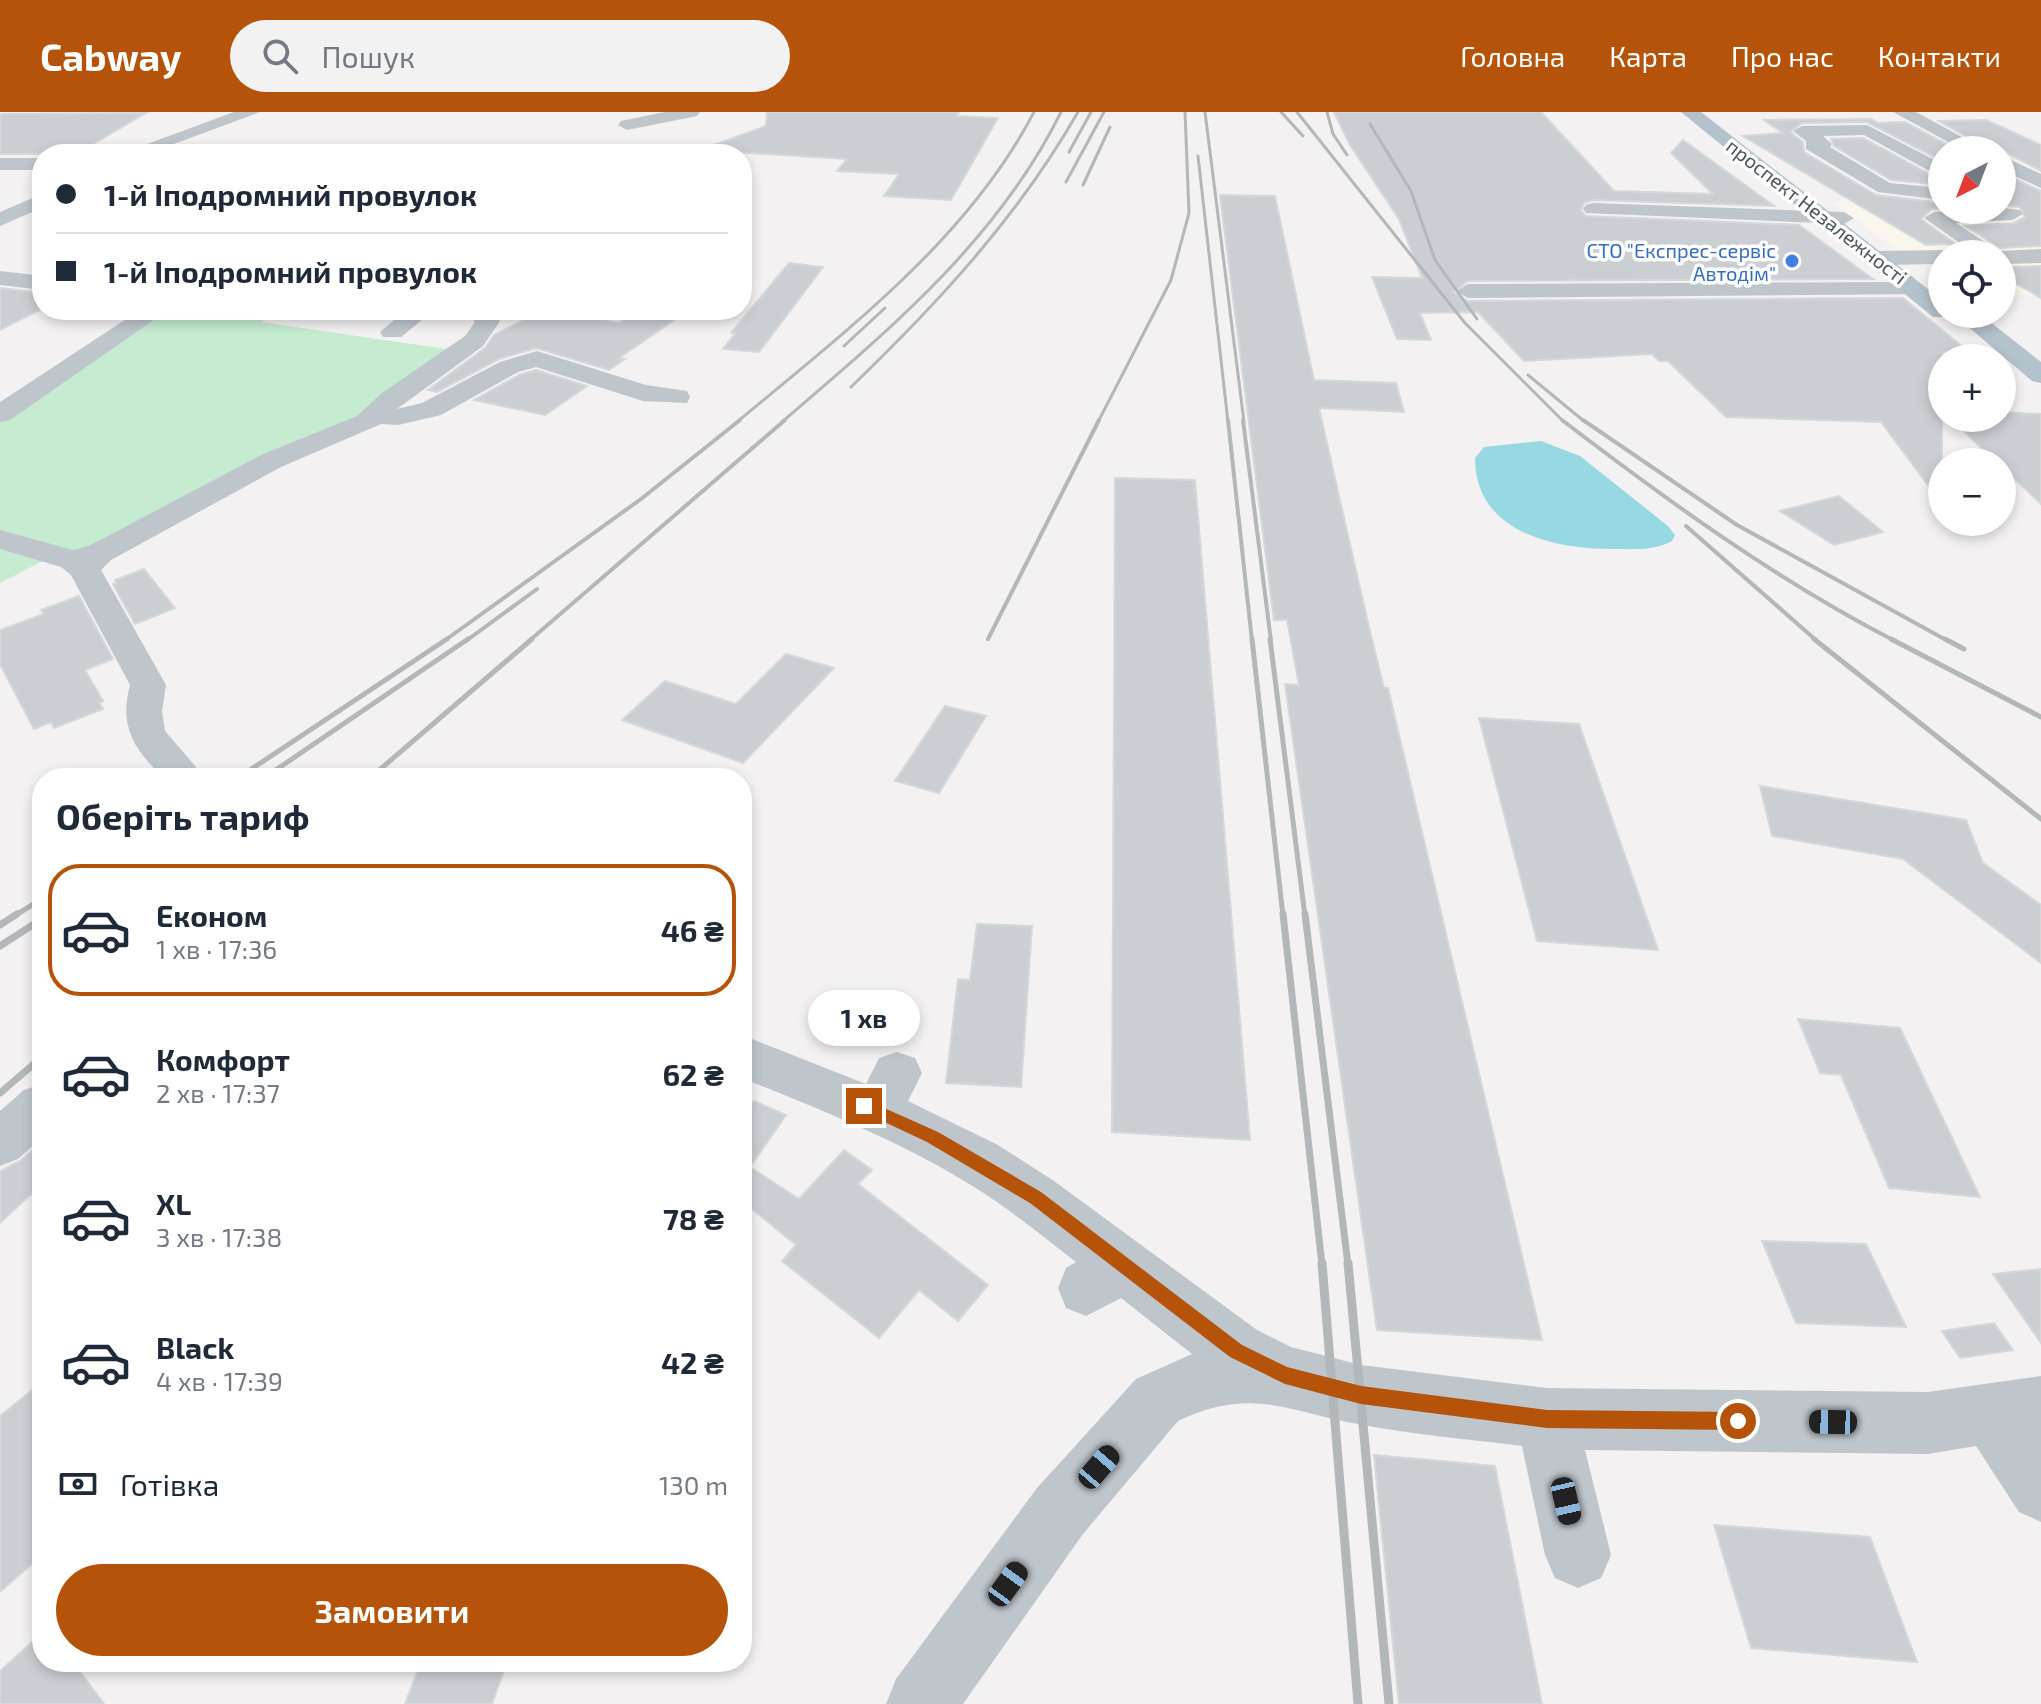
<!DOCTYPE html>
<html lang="uk">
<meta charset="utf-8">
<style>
body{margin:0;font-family:"Exo 2",sans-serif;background:#f2f2f3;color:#1f2937;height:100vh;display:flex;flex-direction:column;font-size:30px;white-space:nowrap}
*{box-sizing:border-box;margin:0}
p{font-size:26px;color:#747a83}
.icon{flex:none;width:44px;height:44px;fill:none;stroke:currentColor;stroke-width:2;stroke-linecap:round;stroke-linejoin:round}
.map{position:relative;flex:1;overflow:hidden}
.drawer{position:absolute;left:32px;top:656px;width:720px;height:904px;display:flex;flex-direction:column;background:#fff;border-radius:32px;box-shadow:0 4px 12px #0003}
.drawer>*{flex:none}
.banner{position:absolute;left:32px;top:32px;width:720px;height:176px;border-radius:32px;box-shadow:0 4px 12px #0003;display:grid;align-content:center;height:176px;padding:0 24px;background:#fff}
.needle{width:52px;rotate:222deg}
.controls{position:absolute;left:1928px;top:24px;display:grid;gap:16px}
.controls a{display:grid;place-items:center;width:88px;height:88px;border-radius:50%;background:#fff;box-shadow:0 4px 12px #0003;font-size:40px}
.end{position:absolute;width:36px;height:36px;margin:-18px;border:10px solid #b45309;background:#fff;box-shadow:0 0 0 4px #fff}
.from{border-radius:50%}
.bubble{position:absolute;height:56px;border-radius:28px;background:#fff;box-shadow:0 4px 12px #0003;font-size:26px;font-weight:700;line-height:56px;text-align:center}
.car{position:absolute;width:24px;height:48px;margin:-24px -12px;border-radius:10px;box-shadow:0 0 6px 2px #0007;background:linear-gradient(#222 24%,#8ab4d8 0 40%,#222 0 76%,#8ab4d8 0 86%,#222 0)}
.banner b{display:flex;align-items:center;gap:28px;height:76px;font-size:30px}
.banner b+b{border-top:2px solid #e0e1e3}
.banner i{width:20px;height:20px;background:#1f2937}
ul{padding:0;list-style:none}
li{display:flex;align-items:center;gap:24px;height:132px;margin:0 16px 12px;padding:0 8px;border:4px solid transparent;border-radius:32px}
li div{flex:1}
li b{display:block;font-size:30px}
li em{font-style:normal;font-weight:700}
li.active{border-color:#b45309}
li>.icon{width:72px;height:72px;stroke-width:1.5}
h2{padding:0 24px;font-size:36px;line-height:96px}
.pay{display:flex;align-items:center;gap:20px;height:88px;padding:0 24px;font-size:30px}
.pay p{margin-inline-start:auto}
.action{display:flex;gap:16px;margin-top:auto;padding:16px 24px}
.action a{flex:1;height:92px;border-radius:48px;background:#b45309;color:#fff;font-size:32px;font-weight:700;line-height:92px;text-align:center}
header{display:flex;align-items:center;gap:48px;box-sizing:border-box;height:112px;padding:0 40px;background:#b45309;color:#fff}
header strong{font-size:38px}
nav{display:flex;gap:44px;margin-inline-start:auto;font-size:28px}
.search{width:560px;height:72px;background:#f2f2f3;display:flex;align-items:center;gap:20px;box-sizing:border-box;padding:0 28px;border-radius:44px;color:#747a83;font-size:30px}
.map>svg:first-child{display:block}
</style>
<header>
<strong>Cabway</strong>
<div class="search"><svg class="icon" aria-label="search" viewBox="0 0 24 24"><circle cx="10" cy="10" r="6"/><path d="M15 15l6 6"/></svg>Пошук</div>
<nav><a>Головна</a><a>Карта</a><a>Про нас</a><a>Контакти</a></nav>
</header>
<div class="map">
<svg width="2041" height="1592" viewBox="0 0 2041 1592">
<rect width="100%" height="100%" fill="#f3f1f1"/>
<path fill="#fbf6ed" d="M1890,87L1911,99L2041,95V182L2002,184V142L1903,143L1831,89Z"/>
<path fill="#c5ebd1" d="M161,198H348C318,209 288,194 261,210L460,239L375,296L107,432L43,449L0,471V307Z"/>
<path fill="#97d9e3" d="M1541,329L1580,344L1668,414L1675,423L1672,429C1654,439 1632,437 1612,437C1553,437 1475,420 1475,346L1484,335Z"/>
<path fill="#cbced3" stroke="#d5d8db" stroke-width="2" d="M767,0H959L956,4L998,6L951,88L884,84L899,62L837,59L847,47L700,38L766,14Z
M1334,0H1541L1614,79L1713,82L1671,41L1683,28L1774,94L1593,88L1584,91L1581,99L1586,104L1799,113L1873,167L1468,169L1453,180L1468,189L1903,186L1969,240H1942V392L1881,310L1726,305L1668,249H1659L1652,242L1524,249L1478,200L1420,201L1431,228L1397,227L1372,165L1422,166L1399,107L1350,33Z
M146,1L76,42H0V2Z
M1871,7L1878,11L1905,10L1957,38H1942V49L1867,10L1802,11L1790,20L1803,30L1804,40L1876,83L1942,91V97H1932L1921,107L1970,142L1949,132L1926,133L1743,24L1783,21L1764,8Z
M1986,8L2041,33V59L2002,38H1989L1939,9Z
M1863,26L1942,69V73L1891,68L1834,34L1831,27Z
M2002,61L2041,79V134L2000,136L1965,114L2013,111L2025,105L2020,95L2002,93Z
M1220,83L1275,84L1314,268L1396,271L1404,300L1319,296L1368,511L1384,576H1388L1542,1228L1377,1218L1285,572L1299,573L1287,508H1274Z
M789,151L823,155L759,240L723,237L735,222L731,221Z
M2041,154V186L2015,171L2002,172V155Z
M0,176L42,181V197L0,218Z
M543,198L619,211L635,201L674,208L619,246L625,247L609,258L536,236L499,247L437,280L428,278L485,236L494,223Z
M536,258L587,274L545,303L474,288L519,263Z
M2002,300L2041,302V392L2002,355V350H1996L1950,306H2002Z
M1115,366L1195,368L1250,1028L1112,1020Z
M1839,384L1883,420L1834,433L1780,399Z
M144,457L175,496L135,512L113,472L117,471L115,468Z
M79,484L113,547L85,558L103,589L99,591L103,597L54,616L51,610L34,617L0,552V518L44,502L41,498Z
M786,542L834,556L743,651L622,608L665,569L736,592Z
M945,594L986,604L939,681L895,669Z
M1479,606L1579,612L1658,838L1537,829Z
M1760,674L1966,708L1983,751L2041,793V851L1903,747L1772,724Z
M977,812L1032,814L1021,975L946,971L958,867L970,868Z
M1798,907L1900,916L1980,1085L1889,1076L1841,963L1820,961Z
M754,989L786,1003L750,1055L799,1087L844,1038L872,1058L858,1072L988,1173L958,1209L919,1178L879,1226L782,1149L796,1133L742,1089V1006Z
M42,1030V1072L0,1111V1059L20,1049Z
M1762,1129L1866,1132L1906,1215L1796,1211Z
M2041,1157V1231L1993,1162Z
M1994,1211L2013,1238L1960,1246L1942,1219Z
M42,1270V1443L0,1480V1304Z
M1374,1343L1495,1354L1542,1592H1399Z
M1714,1413L1870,1425L1917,1550L1751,1536Z
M42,1521V1550H73L104,1592H0V1559Z
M421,1550H507L492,1592H405Z"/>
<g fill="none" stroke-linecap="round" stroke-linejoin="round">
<path fill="#bec6cc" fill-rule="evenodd" d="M234,0H260L147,42H120Z
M665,0H700L697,4L627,18L618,13L621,9Z
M1893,0H1916L1986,38H1963Z
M1867,13L1942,52V66L1864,23L1823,24L1832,32L1830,35L1890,71L1942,76V88L1878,80L1806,37V29L1793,19L1802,14Z
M2002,44L2041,62V76L2002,58Z
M0,46H42V58H0Z
M42,82V96L0,114V100Z
M1593,91L1844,100L1854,106L1844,112L1586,101L1583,97L1586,93Z
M2002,96L2020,98L2023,102L2013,108L1956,111L1999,139L2041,137V151L2002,152V142H1975L1924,106L1934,100Z
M1942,138L1951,142H1942V152L1876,153L1865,146L1876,139Z
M0,159L42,164V178L0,173Z
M1914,170L1922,172L1926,177L1922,182L1468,186L1456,179L1468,172Z
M140,198H168L10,308L0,310V290Z
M406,198H434L401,225H383L380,220Z
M466,198H491L500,209L483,234L397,297L422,291L500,250L537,239L646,273L687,279L690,285L687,291L643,289L536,255L518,260L441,303L398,313L381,312L281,355L111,448L101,458L166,573L162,599L165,619L196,655L190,664H162C133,637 119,613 130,573L71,463L61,455L0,437V418L73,438L89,434L261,343L357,304L382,281L465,224L475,210Z
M742,923L866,972L879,946L897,940L915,946L922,961L908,989L998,1033L1054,1069L1257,1218L1291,1235L1361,1253L1547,1276L1928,1280L2041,1264V1410L2019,1400L1976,1334L1928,1342L1585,1338L1611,1443L1601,1466L1578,1476L1555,1466L1545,1443L1522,1334C1469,1327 1416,1323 1363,1313C1290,1301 1253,1273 1178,1309L1083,1422L963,1592H886L896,1567L1037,1376L1136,1267L1192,1242L1121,1186L1086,1204L1066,1196L1058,1176L1066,1156L1076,1150C1039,1121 1002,1091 961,1067C892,1026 816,996 742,966Z
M42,972V1026L18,1047L0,1054V999L24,978Z"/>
<path fill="#b4c2cc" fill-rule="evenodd" d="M1681,0H1701L1942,188V202H1953L1951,205H1933Z
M1953,202H1980L2041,250V271L2032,269Z"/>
<path stroke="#b4b7ba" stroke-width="3" d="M1205,0L1244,310
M1281,0L1303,24
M1297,0L1465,211L1564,310
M1327,0L1333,22L1347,43
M1370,12L1411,79L1435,148L1477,207
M1069,40L1091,0
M1198,44L1228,310
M1066,70L1104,0
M1083,73L1110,15
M844,234L885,196
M1528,263L1585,310
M851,275C938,191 1018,105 1078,0
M737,310C845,220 968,127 1034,0
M782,310C888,219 998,128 1061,0
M1098,310L1171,168L1189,101L1185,0"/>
<path stroke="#b4b7ba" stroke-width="4" d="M1228,308L1252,529
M1243,308L1271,529
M1562,308C1668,389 1775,467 1895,529
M1583,308L1737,413L1948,529
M1686,414L1817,529
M988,527L1099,308
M444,529L641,387L740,308
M466,529L537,477
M529,529L785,308"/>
<path stroke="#b4b7ba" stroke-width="5" d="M1252,527L1283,804
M1270,527L1305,804
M1814,527L2041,707
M1891,527L2041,605
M1945,527L1964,537
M238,666L447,527
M264,666L468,527
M370,666L532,527
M14,804L42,787"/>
<path stroke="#b4b7ba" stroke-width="7" d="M1283,802L1322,1153
M1305,802L1348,1153
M0,813L17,802
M0,834L42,807
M0,981L42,945"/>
<path stroke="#b4b7ba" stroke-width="9" d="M1322,1151L1358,1592
M1348,1151L1389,1592"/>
</g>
<path fill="#b45309" d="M864,987L938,1020L1041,1080L1242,1233L1287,1255L1361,1274L1547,1298L1738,1300L1747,1309L1738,1318L1547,1316L1361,1292L1285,1272L1230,1245L1030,1091L927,1030L859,998V989Z"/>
<circle fill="#3f7fe0" stroke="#fff" stroke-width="3" cx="1792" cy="149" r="8"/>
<g text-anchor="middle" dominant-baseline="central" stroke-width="7" stroke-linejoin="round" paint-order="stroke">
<g font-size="20" fill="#4b555c" stroke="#fff">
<text transform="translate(1817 99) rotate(38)">проспект Незалежності</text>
</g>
<g font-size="20" fill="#366cbe" stroke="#fff" text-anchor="end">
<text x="1776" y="138">СТО "Експрес-сервіс<tspan x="1776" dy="23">Автодім"</tspan></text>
</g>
</g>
</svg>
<div class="controls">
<a><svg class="needle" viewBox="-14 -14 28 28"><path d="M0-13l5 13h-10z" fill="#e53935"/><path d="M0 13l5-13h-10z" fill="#747a83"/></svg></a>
<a><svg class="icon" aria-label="locate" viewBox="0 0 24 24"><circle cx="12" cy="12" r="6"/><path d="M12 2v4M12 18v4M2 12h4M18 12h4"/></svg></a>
<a>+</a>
<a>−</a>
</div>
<i class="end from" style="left:1738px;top:1309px"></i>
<i class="end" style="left:864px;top:994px"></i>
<div class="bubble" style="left:808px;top:878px;width:112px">1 хв</div>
<i class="car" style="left:1833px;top:1310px;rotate:271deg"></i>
<i class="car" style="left:1099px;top:1355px;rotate:41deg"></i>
<i class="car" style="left:1566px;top:1389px;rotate:167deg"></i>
<i class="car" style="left:1008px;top:1472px;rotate:36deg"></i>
<div class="banner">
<b><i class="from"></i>1-й Іподромний провулок</b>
<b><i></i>1-й Іподромний провулок</b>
</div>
<section class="drawer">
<h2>Оберіть тариф</h2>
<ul>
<li class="active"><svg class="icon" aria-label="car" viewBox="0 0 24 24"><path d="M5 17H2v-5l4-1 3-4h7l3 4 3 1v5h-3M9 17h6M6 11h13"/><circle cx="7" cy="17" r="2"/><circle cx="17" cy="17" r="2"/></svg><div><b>Економ</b><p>1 хв · 17:36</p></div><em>46 ₴</em></li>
<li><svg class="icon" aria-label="car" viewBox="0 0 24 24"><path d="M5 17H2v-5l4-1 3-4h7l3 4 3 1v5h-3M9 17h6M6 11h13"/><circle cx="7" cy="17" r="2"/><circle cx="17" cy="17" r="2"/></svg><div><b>Комфорт</b><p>2 хв · 17:37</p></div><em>62 ₴</em></li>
<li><svg class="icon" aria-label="car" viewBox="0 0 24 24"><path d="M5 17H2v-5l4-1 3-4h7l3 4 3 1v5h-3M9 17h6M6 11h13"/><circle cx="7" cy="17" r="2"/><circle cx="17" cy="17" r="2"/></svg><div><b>XL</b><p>3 хв · 17:38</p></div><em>78 ₴</em></li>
<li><svg class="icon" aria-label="car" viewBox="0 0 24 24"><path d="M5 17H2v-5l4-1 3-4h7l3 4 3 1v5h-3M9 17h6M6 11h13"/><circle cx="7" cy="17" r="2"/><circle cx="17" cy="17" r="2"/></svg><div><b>Black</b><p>4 хв · 17:39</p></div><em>42 ₴</em></li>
</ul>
<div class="pay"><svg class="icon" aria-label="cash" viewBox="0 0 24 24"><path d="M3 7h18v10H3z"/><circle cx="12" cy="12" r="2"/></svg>Готівка<p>130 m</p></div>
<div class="action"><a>Замовити</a></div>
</section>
</div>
